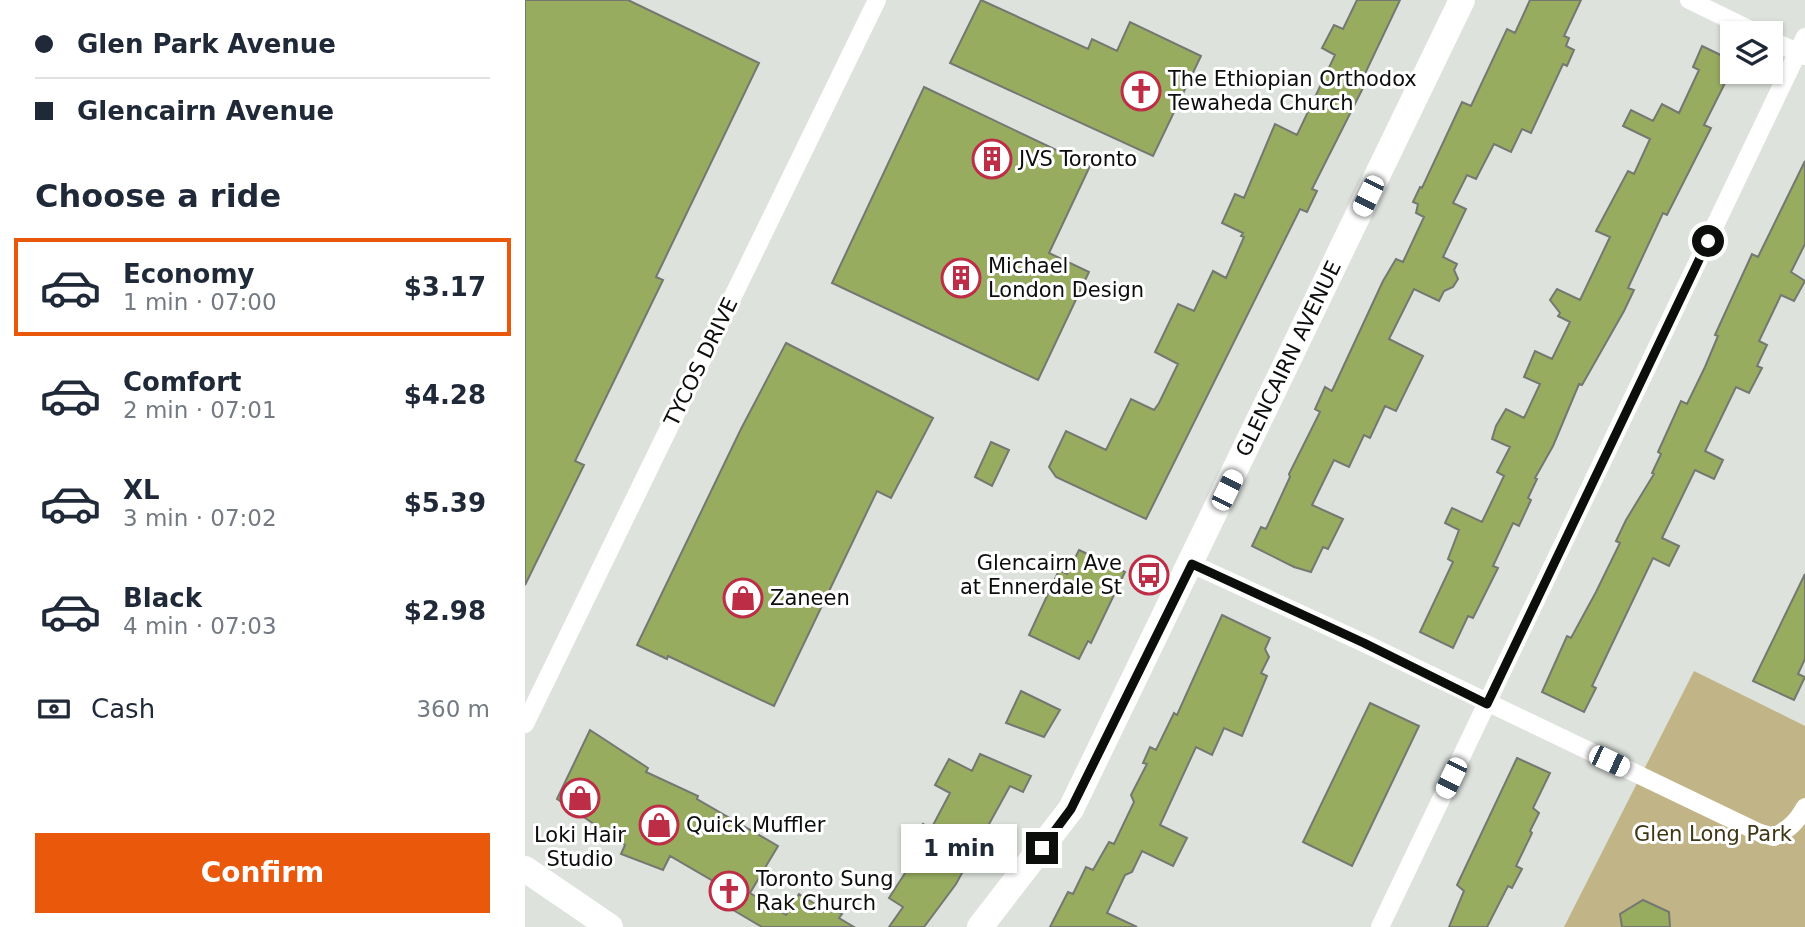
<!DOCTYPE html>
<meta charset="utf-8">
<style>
body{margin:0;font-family:"DejaVu Sans",sans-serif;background:#f6f6f7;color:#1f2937;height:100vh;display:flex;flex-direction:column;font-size:26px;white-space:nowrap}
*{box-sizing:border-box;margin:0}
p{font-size:23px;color:#747a83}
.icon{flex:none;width:38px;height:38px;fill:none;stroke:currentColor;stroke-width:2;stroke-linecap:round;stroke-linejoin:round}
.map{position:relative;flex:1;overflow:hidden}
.side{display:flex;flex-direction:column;background:#fff;width:525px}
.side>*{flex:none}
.guide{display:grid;align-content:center;height:154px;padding:0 35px;background:#fff}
.buttons{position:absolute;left:1195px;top:21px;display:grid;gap:14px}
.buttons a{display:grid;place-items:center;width:63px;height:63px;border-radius:0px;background:#fff;box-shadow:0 2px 5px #0004;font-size:35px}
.end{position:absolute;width:32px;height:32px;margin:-16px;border:9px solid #0c0e0c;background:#fff;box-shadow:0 0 0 4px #fff}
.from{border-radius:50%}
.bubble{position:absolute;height:49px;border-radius:0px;background:#fff;box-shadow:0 2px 5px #0004;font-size:23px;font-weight:800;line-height:49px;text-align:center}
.car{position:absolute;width:21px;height:42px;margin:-21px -10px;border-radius:9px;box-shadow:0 0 5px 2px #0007;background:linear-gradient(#fff 24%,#345 0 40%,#fff 0 76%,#345 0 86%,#fff 0)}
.guide b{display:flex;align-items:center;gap:24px;height:66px;font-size:26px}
.guide b+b{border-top:2px solid #e0e1e3}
.guide i{width:18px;height:18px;background:#1f2937}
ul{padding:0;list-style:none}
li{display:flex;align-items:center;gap:21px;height:98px;margin:0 14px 10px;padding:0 21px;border:4px solid transparent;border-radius:0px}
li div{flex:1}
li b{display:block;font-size:26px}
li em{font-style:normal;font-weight:800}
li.on{border-color:#ea580c}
li>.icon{width:63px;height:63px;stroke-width:1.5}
h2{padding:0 35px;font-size:32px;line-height:84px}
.pay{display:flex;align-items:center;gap:18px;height:77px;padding:0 35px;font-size:26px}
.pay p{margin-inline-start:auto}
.primary-button{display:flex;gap:14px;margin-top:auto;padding:14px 35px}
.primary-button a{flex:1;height:80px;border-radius:0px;background:#ea580c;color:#fff;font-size:28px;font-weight:800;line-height:80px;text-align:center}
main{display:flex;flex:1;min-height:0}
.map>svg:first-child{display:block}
</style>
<main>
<section class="side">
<div class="guide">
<b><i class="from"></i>Glen Park Avenue</b>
<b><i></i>Glencairn Avenue</b>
</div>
<h2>Choose a ride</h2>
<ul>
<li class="on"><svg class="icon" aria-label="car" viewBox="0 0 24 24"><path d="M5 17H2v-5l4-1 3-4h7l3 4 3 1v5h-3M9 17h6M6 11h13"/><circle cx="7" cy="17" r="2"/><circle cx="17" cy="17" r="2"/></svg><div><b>Economy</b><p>1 min · 07:00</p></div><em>$3.17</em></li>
<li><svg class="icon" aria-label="car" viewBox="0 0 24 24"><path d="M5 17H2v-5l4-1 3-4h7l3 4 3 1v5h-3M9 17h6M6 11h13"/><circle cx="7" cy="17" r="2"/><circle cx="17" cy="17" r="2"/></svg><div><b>Comfort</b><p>2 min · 07:01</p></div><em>$4.28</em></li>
<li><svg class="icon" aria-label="car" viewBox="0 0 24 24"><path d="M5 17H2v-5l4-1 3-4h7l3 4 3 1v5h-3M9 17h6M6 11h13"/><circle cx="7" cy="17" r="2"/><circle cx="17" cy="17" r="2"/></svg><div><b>XL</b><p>3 min · 07:02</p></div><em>$5.39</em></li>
<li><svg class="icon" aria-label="car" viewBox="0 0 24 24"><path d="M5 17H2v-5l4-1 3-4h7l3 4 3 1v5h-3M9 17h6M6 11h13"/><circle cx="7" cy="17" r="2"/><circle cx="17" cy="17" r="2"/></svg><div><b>Black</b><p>4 min · 07:03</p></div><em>$2.98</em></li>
</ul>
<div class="pay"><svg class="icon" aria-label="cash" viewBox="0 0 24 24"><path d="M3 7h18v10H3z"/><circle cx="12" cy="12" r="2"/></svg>Cash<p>360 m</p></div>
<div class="primary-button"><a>Confirm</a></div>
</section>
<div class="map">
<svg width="1280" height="927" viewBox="0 0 1280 927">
<rect width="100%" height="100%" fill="#dde2dd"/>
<path fill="#c1b486" d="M1169,671L1280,726V927H1039Z"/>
<path fill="#98ac60" stroke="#757771" stroke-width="2" d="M0,0H103L234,63L131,277L138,280L50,461L59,465L0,585Z
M456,0L563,49L567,39L592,51L605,22L676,56L628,156L425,63Z
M832,0H875L836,82L840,84L787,189L792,191L782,212L775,209L621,519L531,477L524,467L541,431L581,450L606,399L629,410L634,403L653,364L630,352L653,304L669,311L688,271L701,278L719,237L716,236L718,233L697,223L710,194L719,198L750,124L772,135L810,55L797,48L809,25L818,29Z
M1005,0H1056L1039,36L1044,38L1041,46L1049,50L1042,66L1038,64L1006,133L997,129L986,152L969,144L951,179L942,175L928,203L941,209L918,257L932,264L929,270L933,279L928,287L919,291L914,301L889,289L864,339L898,356L871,411L860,406L845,438L839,435L824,467L809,460L787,505L818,519L803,549L798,547L786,572L769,567L727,546L736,527L741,529L765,477L764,474L795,412L790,409L800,387L807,391L858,281L871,259L878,262L899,217L891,213L893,204L888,202L895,187L897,188L937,102L946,106L982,29L990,33Z
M1177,46L1208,61V67L1179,125L1186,128L1142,215L1138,213L1103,288L1109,290L1099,311L1057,385L1054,384L1028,446L1010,478L1012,479L1003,498L1006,500L994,526L988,523L968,566L973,568L948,618L943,616L928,648L895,632L928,562L923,559L934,530L920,523L927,508L957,522L979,476L972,472L985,447L967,439L971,426L981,409L999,418L1015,384L999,377L1010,351L1027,359L1045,322L1033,316L1035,313L1025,300L1032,289L1055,300L1085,237L1071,231L1103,171L1109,174L1125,139L1098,126L1106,110L1128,121L1137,104L1154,113L1174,70L1168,67Z
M399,87L565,166L524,253L564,272L513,380L307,283Z
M1280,161V244L1266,272L1280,281L1269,301L1256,295L1234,341L1242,345L1232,366L1237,368L1224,393L1211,387L1180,451L1198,460L1189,479L1170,470L1137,538L1154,546L1144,566L1128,558L1067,686L1071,688L1059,712L1017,692L1042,636L1046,638L1071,592L1095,543L1091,541L1101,520L1129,474L1127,473L1136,454L1133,452L1156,401L1162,404L1180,367L1193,336L1190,335L1227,254L1233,257Z
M261,343L408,418L366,498L352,491L249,706L143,656L142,659L112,645L216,429Z
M466,442L484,450L467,486L450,477Z
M554,550L600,572L566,643L563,641L554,659L504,635L534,570L542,574Z
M1280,574V659L1273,674L1280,677L1269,700L1228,681Z
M697,615L745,638L740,649L744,657L736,673L742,676L717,736L699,728L687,755L671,747L635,825L662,838L648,866L617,851L607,872L600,875L582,913L612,927H525L543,892L548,894L561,867L568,870L584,842L589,844L609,802L606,795L622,764L618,763L625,747L631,750L649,713L652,715Z
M496,691L535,710L519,737L481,723Z
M845,703L894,726L827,866L778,842Z
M65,730L123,768L121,772L173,796L172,799L253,846L225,893L261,915L274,894L300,910L303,906L317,914L314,918L329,927H237L186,897L193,884L145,856L138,870L96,854L100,845L32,799Z
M455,754L506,776L498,792L485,786L431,884L399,927H364L378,907L364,898L395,850L396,844L388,840L398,824L406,829L425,793L410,785L424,759L447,771Z
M992,758L1025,773L1008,808L1014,813L1005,831L1007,833L991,866L997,869L987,888L983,886L962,927H924L939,891L932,885Z
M1118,900L1144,912L1145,927H1097L1095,914Z"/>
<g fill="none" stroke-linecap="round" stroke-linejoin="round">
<path stroke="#fff" stroke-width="18" d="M1164,0L1232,33
M1246,40L1280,56
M667,564L839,643L1235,833L1249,837C1264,829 1272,822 1280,807
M0,724L352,0
M855,927L1280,37"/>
<g stroke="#fff" stroke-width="26">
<path d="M0,869L85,927"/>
<path id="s1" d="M455,927L546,809L937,0"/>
</g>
</g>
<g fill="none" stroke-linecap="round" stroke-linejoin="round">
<path stroke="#0c0e0c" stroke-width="9" d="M517,848L546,809L667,564L839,643L962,704L1183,241"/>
</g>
<defs>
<symbol id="church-ring" viewBox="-11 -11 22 22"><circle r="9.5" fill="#fff" stroke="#bd2d45" stroke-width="1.5"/><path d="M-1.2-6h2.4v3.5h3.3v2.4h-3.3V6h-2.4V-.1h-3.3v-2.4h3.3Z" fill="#bd2d45"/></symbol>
<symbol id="building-ring" viewBox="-11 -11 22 22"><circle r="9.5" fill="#fff" stroke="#bd2d45" stroke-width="1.5"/><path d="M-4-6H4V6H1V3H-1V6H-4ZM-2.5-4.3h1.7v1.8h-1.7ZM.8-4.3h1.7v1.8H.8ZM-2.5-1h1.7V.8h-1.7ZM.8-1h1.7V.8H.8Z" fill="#bd2d45"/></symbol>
<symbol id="bus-ring" viewBox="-11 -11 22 22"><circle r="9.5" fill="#fff" stroke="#bd2d45" stroke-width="1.5"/><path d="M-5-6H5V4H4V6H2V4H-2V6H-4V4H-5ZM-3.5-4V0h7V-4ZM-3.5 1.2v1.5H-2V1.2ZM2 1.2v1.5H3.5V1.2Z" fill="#bd2d45"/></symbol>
<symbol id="shop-ring" viewBox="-11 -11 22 22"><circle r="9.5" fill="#fff" stroke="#bd2d45" stroke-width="1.5"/><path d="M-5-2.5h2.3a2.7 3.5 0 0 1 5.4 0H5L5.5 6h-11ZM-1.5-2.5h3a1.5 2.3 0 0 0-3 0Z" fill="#bd2d45"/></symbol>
</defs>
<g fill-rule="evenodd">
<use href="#church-ring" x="594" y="69" width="44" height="44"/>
<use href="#building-ring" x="445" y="137" width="44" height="44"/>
<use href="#building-ring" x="414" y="256" width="44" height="44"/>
<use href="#bus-ring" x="602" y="553" width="44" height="44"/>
<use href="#shop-ring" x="196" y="576" width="44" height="44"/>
<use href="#shop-ring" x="33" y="776" width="44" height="44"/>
<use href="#shop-ring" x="112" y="803" width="44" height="44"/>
<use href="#church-ring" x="182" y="869" width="44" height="44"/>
</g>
<g text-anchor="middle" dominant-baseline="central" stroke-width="6" stroke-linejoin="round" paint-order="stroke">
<g font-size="21" fill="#0c0e0c" stroke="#fff" text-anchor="start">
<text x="643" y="79">The Ethiopian Orthodox<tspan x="643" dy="24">Tewaheda Church</tspan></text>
<text x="494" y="159">JVS Toronto</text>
<text x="463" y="266">Michael<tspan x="463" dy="24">London Design</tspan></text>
<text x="597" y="563" text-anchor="end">Glencairn Ave<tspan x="597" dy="24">at Ennerdale St</tspan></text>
<text x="245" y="598">Zaneen</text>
<text x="161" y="825">Quick Muffler</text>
<text x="55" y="835" text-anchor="middle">Loki Hair<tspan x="55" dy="24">Studio</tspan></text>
<text x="231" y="879">Toronto Sung<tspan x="231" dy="24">Rak Church</tspan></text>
</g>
<g font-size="21" fill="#0c0e0c" stroke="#fff">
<text stroke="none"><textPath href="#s1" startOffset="649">GLENCAIRN AVENUE</textPath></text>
<text transform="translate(176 362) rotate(-64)">TYCOS DRIVE</text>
</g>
<g font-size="21" fill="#3f3613" stroke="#fff">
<text x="1188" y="834">Glen Long Park</text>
</g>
</g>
</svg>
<div class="buttons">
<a><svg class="icon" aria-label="layers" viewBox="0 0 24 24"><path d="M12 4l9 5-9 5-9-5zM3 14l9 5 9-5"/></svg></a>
</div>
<i class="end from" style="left:1183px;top:241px"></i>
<i class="end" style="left:517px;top:848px"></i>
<div class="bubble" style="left:376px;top:824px;width:116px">1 min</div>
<i class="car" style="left:843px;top:196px;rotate:206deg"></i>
<i class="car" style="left:702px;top:490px;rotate:26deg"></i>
<i class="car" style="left:1084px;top:761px;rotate:115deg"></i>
<i class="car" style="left:926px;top:778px;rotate:206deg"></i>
</div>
</main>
